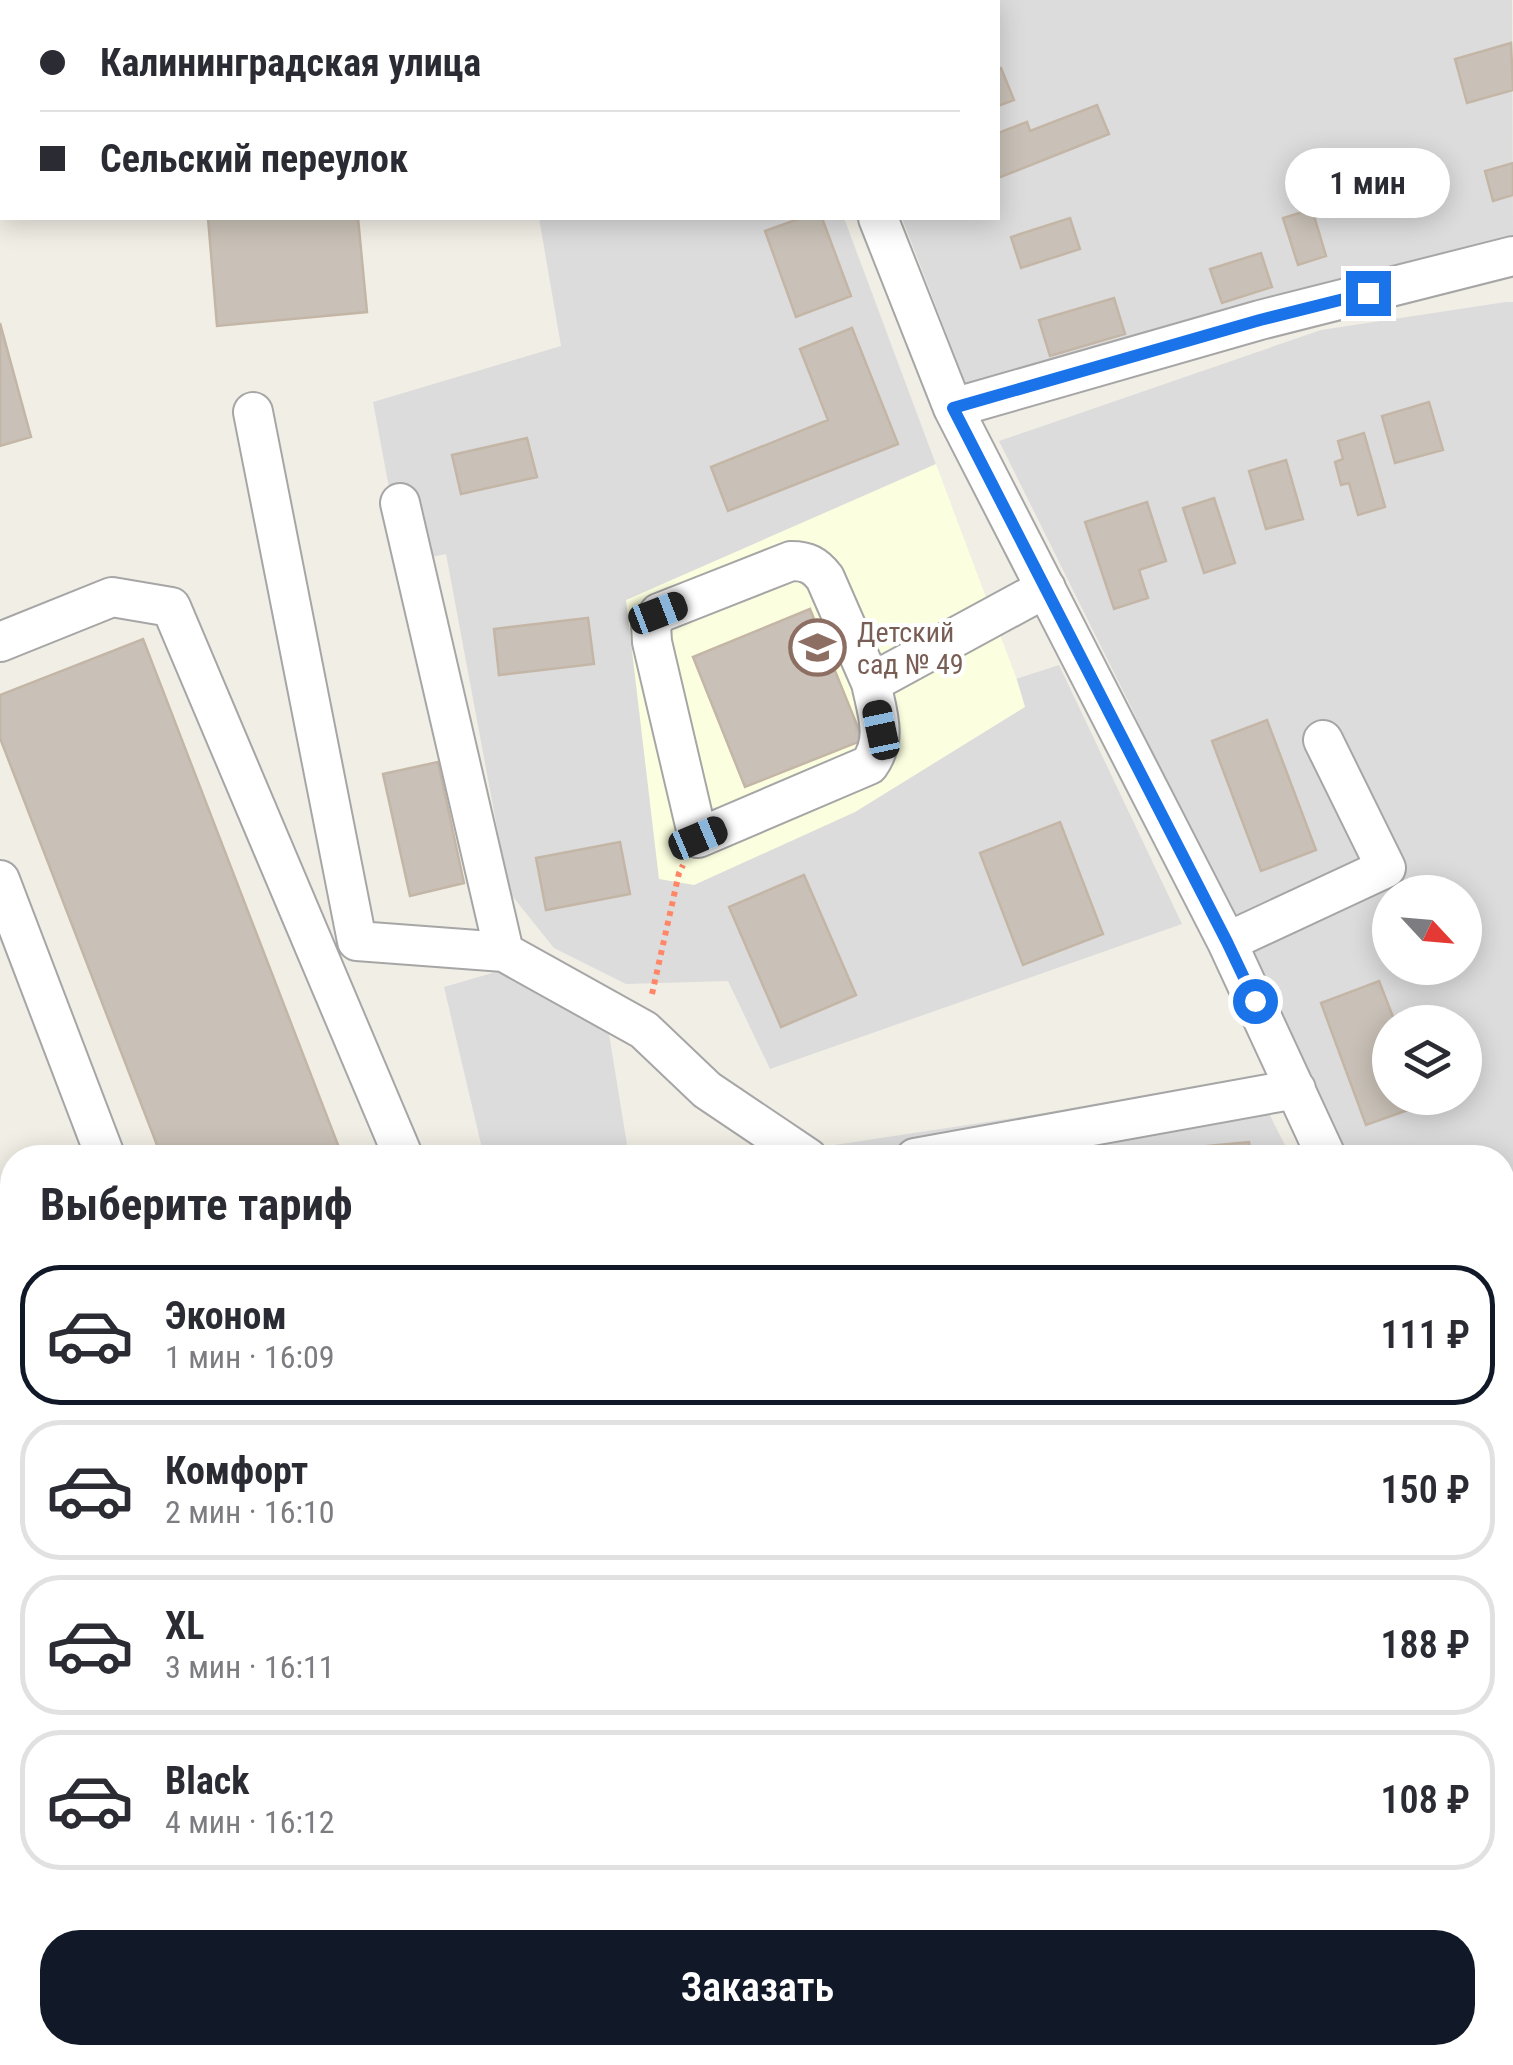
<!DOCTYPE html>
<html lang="ru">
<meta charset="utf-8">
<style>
body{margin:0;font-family:"Roboto Condensed",sans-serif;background:#f7f7f7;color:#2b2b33;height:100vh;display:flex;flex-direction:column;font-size:38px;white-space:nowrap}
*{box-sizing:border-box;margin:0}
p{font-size:32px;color:#7c7c81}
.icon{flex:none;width:55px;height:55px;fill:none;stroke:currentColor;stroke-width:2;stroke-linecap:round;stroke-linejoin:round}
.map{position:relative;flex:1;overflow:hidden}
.side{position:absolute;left:0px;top:1145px;width:1515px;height:920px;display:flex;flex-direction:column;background:#fff;border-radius:40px 40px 0 0;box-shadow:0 5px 25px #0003}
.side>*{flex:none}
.banner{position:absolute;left:0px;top:0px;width:1000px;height:220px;box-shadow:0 5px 25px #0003;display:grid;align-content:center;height:220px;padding:0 40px;background:#fff}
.needle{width:65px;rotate:116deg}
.controls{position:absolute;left:1372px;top:875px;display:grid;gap:20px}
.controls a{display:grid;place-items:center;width:110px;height:110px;border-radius:50%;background:#fff;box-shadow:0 5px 25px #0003;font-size:50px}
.end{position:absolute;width:45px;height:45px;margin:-22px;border:12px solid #1a73e8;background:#fff;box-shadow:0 0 0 5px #fff}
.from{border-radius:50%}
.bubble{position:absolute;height:70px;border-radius:35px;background:#fff;box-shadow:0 5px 25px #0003;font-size:32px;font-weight:600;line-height:70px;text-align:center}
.car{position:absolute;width:30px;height:60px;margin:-30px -15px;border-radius:12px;box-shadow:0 0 8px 2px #0007;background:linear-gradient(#222 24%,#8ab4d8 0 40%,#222 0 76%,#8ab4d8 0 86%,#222 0)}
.banner b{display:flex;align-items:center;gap:35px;height:95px;font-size:38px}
.banner b+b{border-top:2px solid #e1e1e2}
.banner i{width:25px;height:25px;background:#2b2b33}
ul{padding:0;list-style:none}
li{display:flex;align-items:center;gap:30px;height:140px;margin:0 20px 15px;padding:0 20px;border:5px solid #e1e1e2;border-radius:40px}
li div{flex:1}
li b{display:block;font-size:38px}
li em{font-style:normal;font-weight:600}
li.current{border-color:#111827}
li>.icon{width:90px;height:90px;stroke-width:1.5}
h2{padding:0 40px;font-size:45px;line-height:120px}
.action{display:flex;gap:20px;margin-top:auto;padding:20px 40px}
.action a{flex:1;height:115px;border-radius:40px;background:#111827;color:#fff;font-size:40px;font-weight:600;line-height:115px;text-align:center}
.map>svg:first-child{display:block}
</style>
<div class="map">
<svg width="1513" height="2065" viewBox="0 0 1513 2065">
<rect width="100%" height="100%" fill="#f1eee5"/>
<path fill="#dddcdc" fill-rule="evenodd" d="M501,0H762L763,2H501Z
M817,0H1512L1513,236L967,387L902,218H998V2H818Z
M539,218H844L1016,679L1059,665L1182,924L770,1069L728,981L626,984L554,948L509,892L446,554L403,563L373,402L561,346Z
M1506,302H1513V1371L1503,1376L1502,1158L1339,1157L1132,709L999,441L1321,330ZM1390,892H1465V968H1390ZM1390,1022H1465V1098H1390Z
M506,969L609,1034L629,1157H484L444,987Z
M1253,1082L1291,1157L748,1158Z
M1513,1745V2065H1374L1369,2053L1502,2052V1754Z"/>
<path fill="#fcffdf" d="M936,464L1017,680L1025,707L855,812L694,885L659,879L626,600Z"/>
<path fill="#c9c1b7" stroke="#c4b6a6" stroke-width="2.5" d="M925,0H998L990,2H925Z
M1511,43L1513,90L1467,103L1455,59Z
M0,47H2V206H0Z
M1001,68L1014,100L998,106V69Z
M1097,105L1109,134L998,178V133L1027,122L1030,131Z
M1513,163V195L1493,201L1485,171Z
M1312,209L1326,256L1298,265L1283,218Z
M208,218H358L367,312L217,326Z
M801,218H822L851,296L796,317L765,231Z
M1070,218L1080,249L1021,268L1011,237Z
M1261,253L1272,287L1222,303L1210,269Z
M1114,298L1125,334L1050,356L1039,320Z
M0,323L31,437L0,446Z
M852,328L898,444L728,511L711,467L828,420L800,349Z
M1429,402L1443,450L1395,463L1382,416Z
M1364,433L1385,507L1358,515L1349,483L1341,485L1335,462L1343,459L1338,441Z
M527,438L537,477L461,494L452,455Z
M1286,460L1303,519L1266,529L1249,471Z
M1214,498L1235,563L1204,573L1183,508Z
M1147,502L1166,561L1139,570L1148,598L1114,609L1085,522Z
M810,609L863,740L745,787L693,657Z
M588,618L594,664L499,675L494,629Z
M143,639L343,1158H162L0,738V695Z
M1267,720L1316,850L1261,871L1212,741Z
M438,762L464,883L410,896L383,774Z
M1060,822L1103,934L1023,965L980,853Z
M620,842L630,894L546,910L536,858Z
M804,875L856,995L781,1027L729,907Z
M1379,981L1395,1022H1390V1098H1422L1425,1104L1366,1125L1321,1003Z
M1249,1142L1251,1158H1208L1206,1146Z
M1504,1303L1510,1322L1513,1321V1355L1502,1358Z
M1502,1964H1505L1513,1988V2002L1502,2005Z
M1513,2051V2065H1474L1498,2056Z"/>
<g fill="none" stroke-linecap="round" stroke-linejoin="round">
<defs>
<path id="minor" d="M792,0L793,2
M878,218L953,408L1227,942L1327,1158
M953,408L1260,320L1513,256
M253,412L357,941L504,952L644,1030L707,1090L808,1158
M400,503L504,952
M0,642L112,597L171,607L404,1158
M871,683C877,712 888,739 869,765L698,838L652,642L651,624L659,613L791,561C807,561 815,565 825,578L871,683L1046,588
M0,880L106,1158
M1227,942L1386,868L1323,740
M915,1158L1296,1089
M1502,1382L1513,1378
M0,1774L12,1803
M117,2052L123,2065
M468,2052L469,2065
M806,2052L935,2065
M1304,2052L1309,2065
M1099,2065L1104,2052"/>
</defs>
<use href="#minor" stroke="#a6a6a6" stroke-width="42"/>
<path stroke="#ff8767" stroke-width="6" stroke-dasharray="5 5" stroke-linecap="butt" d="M652,994L679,873L683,865"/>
<use href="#minor" stroke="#fff" stroke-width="38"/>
<path stroke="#6d6d6d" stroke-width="8" stroke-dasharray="20 20" stroke-linecap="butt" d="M0,1336L12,1368
M0,1479L12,1511
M0,1567L12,1598
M0,1651L12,1682
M163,2052L168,2065
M193,2052L198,2065
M229,2052L234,2065
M274,2052L278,2065"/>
</g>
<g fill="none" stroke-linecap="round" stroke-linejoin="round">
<path stroke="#1a73e8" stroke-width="12" d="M1255,1001L1227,942L953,408L1260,320L1368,293"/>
</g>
<defs>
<symbol id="school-ring" viewBox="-11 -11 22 22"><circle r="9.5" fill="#fff" stroke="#8d6e63" stroke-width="1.5"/><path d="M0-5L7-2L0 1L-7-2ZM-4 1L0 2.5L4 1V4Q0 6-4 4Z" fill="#8d6e63"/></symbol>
</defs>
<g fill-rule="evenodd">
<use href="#school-ring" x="786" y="616" width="63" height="63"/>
</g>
<g text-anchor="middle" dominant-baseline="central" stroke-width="8" stroke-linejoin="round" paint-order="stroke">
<g font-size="28" fill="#785e54" stroke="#fff" text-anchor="start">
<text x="857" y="632">Детский<tspan x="857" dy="32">сад № 49</tspan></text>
</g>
</g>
</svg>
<div class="controls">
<a><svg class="needle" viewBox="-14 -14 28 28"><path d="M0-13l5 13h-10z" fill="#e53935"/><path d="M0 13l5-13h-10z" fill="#7c7c81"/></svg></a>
<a><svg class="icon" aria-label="layers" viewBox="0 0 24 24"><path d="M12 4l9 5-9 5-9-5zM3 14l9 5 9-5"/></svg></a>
</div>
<i class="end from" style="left:1255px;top:1001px"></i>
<i class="end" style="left:1368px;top:293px"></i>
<div class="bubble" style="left:1285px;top:148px;width:165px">1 мин</div>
<i class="car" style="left:658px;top:613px;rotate:69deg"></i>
<i class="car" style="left:881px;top:730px;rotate:348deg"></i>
<i class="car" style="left:698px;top:838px;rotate:67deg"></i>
<div class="banner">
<b><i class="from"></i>Калининградская улица</b>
<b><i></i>Сельский переулок</b>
</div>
<section class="side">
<h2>Выберите тариф</h2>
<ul>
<li class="current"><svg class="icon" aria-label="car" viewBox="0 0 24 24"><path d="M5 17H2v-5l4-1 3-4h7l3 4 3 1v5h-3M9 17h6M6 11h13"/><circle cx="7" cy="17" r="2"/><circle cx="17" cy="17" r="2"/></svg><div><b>Эконом</b><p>1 мин · 16:09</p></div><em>111 ₽</em></li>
<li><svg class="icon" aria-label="car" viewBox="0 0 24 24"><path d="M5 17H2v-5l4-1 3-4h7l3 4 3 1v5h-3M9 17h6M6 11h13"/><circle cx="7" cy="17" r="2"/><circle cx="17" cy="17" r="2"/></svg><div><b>Комфорт</b><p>2 мин · 16:10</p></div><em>150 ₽</em></li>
<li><svg class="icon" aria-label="car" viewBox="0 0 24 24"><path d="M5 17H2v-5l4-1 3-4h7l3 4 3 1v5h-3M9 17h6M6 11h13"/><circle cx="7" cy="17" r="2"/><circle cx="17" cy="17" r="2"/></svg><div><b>XL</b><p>3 мин · 16:11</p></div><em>188 ₽</em></li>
<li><svg class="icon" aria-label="car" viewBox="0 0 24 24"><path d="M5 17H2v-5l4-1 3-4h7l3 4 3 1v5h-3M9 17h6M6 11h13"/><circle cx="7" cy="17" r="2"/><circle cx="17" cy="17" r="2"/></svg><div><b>Black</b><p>4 мин · 16:12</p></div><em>108 ₽</em></li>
</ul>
<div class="action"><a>Заказать</a></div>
</section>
</div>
